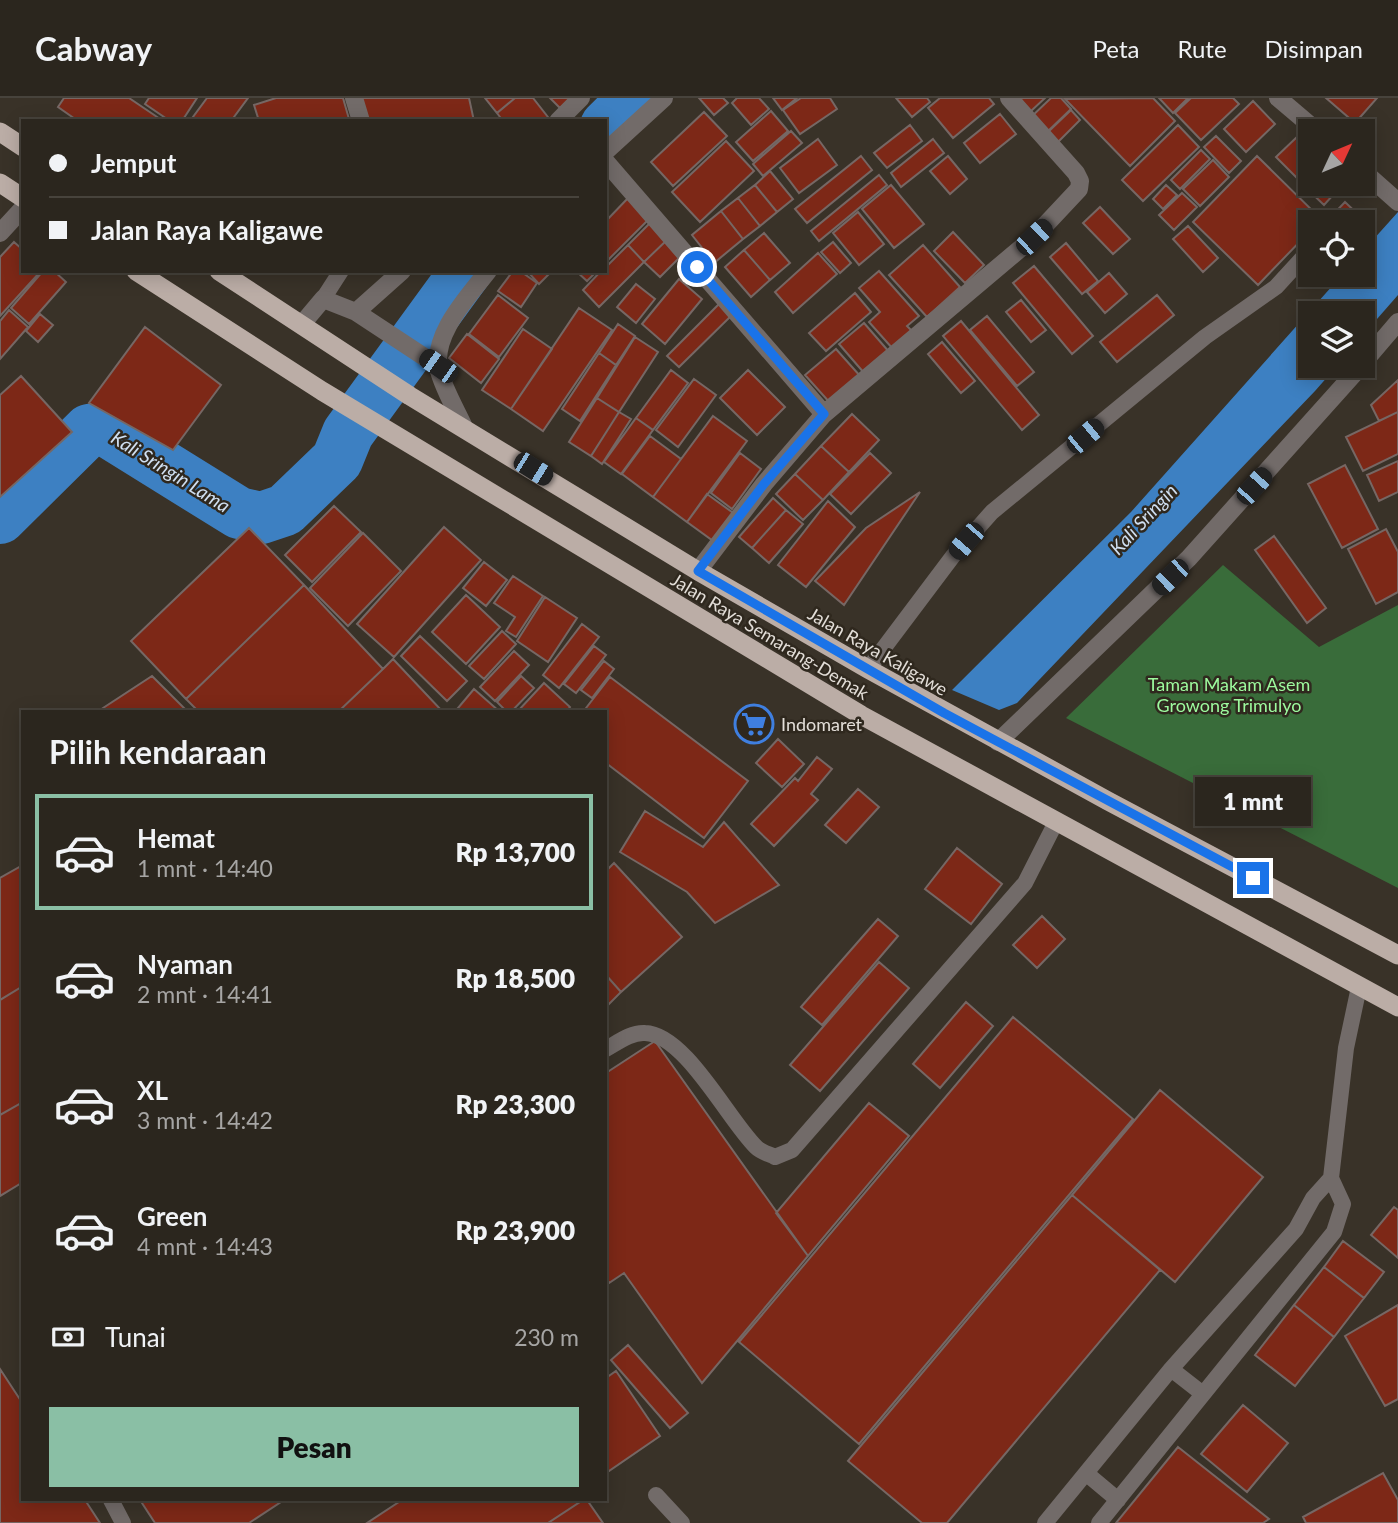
<!DOCTYPE html>
<html lang="id">
<meta charset="utf-8">
<style>
body{margin:0;font-family:Lato,sans-serif;background:#37322b;color:#f1f3f6;height:100vh;display:flex;flex-direction:column;font-size:26px;white-space:nowrap}
*{box-sizing:border-box;margin:0}
p{font-size:23px;color:#a6a5a4}
.icon{flex:none;width:38px;height:38px;fill:none;stroke:currentColor;stroke-width:2;stroke-linecap:round;stroke-linejoin:round}
.map{position:relative;flex:1;overflow:hidden}
.details{position:absolute;left:21px;top:612px;width:586px;height:791px;display:flex;flex-direction:column;background:#2b261e;border-radius:0px;box-shadow:0 4px 18px #0003,0 0 0 2px #47433c}
.details>*{flex:none}
.guide{position:absolute;left:21px;top:21px;width:586px;height:154px;border-radius:0px;box-shadow:0 4px 18px #0003,0 0 0 2px #47433c;display:grid;align-content:center;height:154px;padding:0 28px;background:#2b261e}
.needle{width:46px;rotate:46deg}
.tools{position:absolute;left:1298px;top:21px;display:grid;gap:14px}
.tools a{display:grid;place-items:center;width:77px;height:77px;border-radius:0px;background:#2b261e;box-shadow:0 4px 18px #0003,0 0 0 2px #47433c;font-size:35px}
.end{position:absolute;width:32px;height:32px;margin:-16px;border:9px solid #1a73e8;background:#fff;box-shadow:0 0 0 4px #fff}
.from{border-radius:50%}
.bubble{position:absolute;height:49px;border-radius:0px;background:#2b261e;box-shadow:0 4px 18px #0003,0 0 0 2px #47433c;font-size:23px;font-weight:800;line-height:49px;text-align:center}
.car{position:absolute;width:21px;height:42px;margin:-21px -10px;border-radius:9px;box-shadow:0 0 5px 2px #0007;background:linear-gradient(#222 24%,#8ab4d8 0 40%,#222 0 76%,#8ab4d8 0 86%,#222 0)}
.guide b{display:flex;align-items:center;gap:24px;height:66px;font-size:26px}
.guide b+b{border-top:2px solid #47433c}
.guide i{width:18px;height:18px;background:#f1f3f6}
ul{padding:0;list-style:none}
li{display:flex;align-items:center;gap:21px;height:116px;margin:0 14px 10px;padding:0 14px;border:4px solid transparent;border-radius:0px}
li div{flex:1}
li b{display:block;font-size:26px}
li em{font-style:normal;font-weight:800}
li.selected{border-color:#8abfa5}
li>.icon{width:63px;height:63px;stroke-width:1.5}
h2{padding:0 28px;font-size:32px;line-height:84px}
.pay{display:flex;align-items:center;gap:18px;height:77px;padding:0 28px;font-size:26px}
.pay p{margin-inline-start:auto}
.button{display:flex;gap:14px;margin-top:auto;padding:14px 28px}
.button a{flex:1;height:80px;border-radius:0px;background:#8abfa5;color:#111;font-size:28px;font-weight:800;line-height:80px;text-align:center}
header{display:flex;align-items:center;gap:42px;box-sizing:border-box;height:98px;padding:0 35px;background:#2b261e;border-bottom:2px solid #47433c}
header strong{font-size:33px}
nav{display:flex;gap:38px;margin-inline-start:auto;font-size:24px}
.map>svg:first-child{display:block}
</style>
<header>
<strong>Cabway</strong>
<nav><a>Peta</a><a>Rute</a><a>Disimpan</a></nav>
</header>
<div class="map">
<svg width="1398" height="1425" viewBox="0 0 1398 1425">
<rect width="100%" height="100%" fill="#393228"/>
<path fill="#396c3a" d="M1223,467L1319,549L1398,507V790L1066,620Z"/>
<path fill="#3d80c2" d="M1398,114V197L1363,237V215H1311V268H1337L1315,293L1017,605L999,612L952,592L1131,414L1342,177H1363V153Z"/>
<g fill="none" stroke-linecap="round" stroke-linejoin="round">
<path stroke="#3d80c2" stroke-width="52" d="M606,28L634,0
M0,420L89,332L102,330L239,415L261,420L285,412L337,362L348,335L466,173"/>
</g>
<path fill="#7d2817" stroke="#766764" stroke-width="2" d="M64,0H129L163,23H78L58,9Z
M149,0H197L182,23H170L145,6Z
M207,0H248L231,23H197L193,19Z
M276,0H343L349,21L259,23L254,7Z
M359,0H469L474,23H364Z
M485,0H515L497,15Z
M515,0H533L551,23H503L497,15Z
M550,0H571L560,10Z
M699,0H723L728,5L714,17Z
M737,0H759L769,11L751,27L732,5Z
M773,0H797L782,12Z
M801,0H830L837,11L800,36L783,12Z
M896,0H927L930,4L912,19Z
M940,0H989L994,6L953,40L928,10Z
M1020,0H1045L1030,14Z
M1051,0H1061L1071,11L1045,36L1030,20Z
M1153,0L1175,23L1130,68L1065,1Z
M1159,0H1188L1173,15Z
M1191,0H1233L1239,6L1201,42L1175,15Z
M1326,0H1377L1355,25Z
M1253,3L1275,26L1246,54L1224,31Z
M1071,12L1080,22L1057,45L1047,35Z
M771,13L788,33L753,63L736,44Z
M704,14L727,38L673,88L651,64Z
M1000,16L1016,36L980,65L964,45Z
M910,27L922,43L887,70L874,55Z
M1178,27L1199,49L1143,103L1122,82Z
M791,33L802,45L763,78L753,66Z
M1216,38L1241,63L1229,75L1204,49Z
M1298,38L1311,52V70L1299,82L1276,59Z
M818,41L837,67L799,95L780,70Z
M933,41L944,55L901,89L891,75Z
M726,43L754,73L700,124L672,94Z
M1201,52L1210,61L1180,91L1171,82Z
M861,58L872,72L807,125L795,111Z
M948,58L967,81L950,96L930,73Z
M1257,58L1321,121L1311,124V132L1258,187L1193,124Z
M1213,62L1229,79L1200,108L1183,91Z
M770,73L793,101L777,114L755,87Z
M1311,76V86H1343L1324,107L1302,86Z
M879,77L887,87L819,143L811,133Z
M755,87L777,114L760,128L738,100Z
M891,87L924,126L894,150L862,111Z
M1166,87L1177,97L1163,111L1153,101Z
M1182,95L1197,109L1174,132L1159,117Z
M630,98L651,119L606,164V123Z
M738,100L760,128L743,141L721,113Z
M1345,104L1367,125L1363,129V124H1326Z
M1100,109L1130,141L1113,156L1083,125Z
M721,113L743,141L714,165L692,137Z
M858,114L884,146L859,167L833,135Z
M651,124L668,141L644,164L628,147Z
M1188,128L1218,160L1203,174L1173,141Z
M953,134L984,167L965,185L934,153Z
M764,135L790,165L770,182L744,152Z
M668,141L683,156L660,179L644,164Z
M14,144L23,152V173H41L0,218V159Z
M833,144L851,165L840,175L821,154Z
M1066,145L1098,183L1082,196L1050,159Z
M628,147L644,164L599,209L583,192L601,173H606V169Z
M923,147L960,189L927,219L889,177Z
M744,152L770,182L751,199L725,169Z
M818,155L837,176L793,215L775,194Z
M1034,168L1093,238L1072,256L1013,185Z
M43,173H54L66,184L29,226L11,210Z
M513,173H520L537,185L521,209L498,193Z
M527,173H552L539,186Z
M576,173H597L587,183Z
M879,173L919,218L907,228L913,234L893,251L869,224L880,214L859,190Z
M1109,175L1127,196L1105,215L1087,194Z
M679,181L702,201L665,246L642,226Z
M636,186L655,201L636,225L617,209Z
M855,195L871,214L826,253L809,235Z
M498,197L528,220L499,259L469,236Z
M1157,197L1174,217L1117,264L1100,244Z
M1021,202L1046,232L1031,244L1006,214Z
M721,204L733,216L679,269L667,258Z
M579,210L612,232L543,333L511,311Z
M9,212L28,229L0,261V223Z
M40,216L53,227L38,244L26,233Z
M987,218L1034,274L1017,288L970,232Z
M961,223L1039,317L1022,332L943,238Z
M864,225L890,255L865,276L839,246Z
M618,226L635,238L616,267L599,255Z
M145,229L221,287L173,352L89,305Z
M523,231L552,251L511,311L482,292Z
M467,236L499,261L481,285L449,260Z
M635,239L658,254L619,314L597,300Z
M942,244L975,283L961,295L928,256Z
M836,251L861,279L831,306L805,277Z
M599,255L616,267L580,323L562,311Z
M671,272L688,285L653,332L636,320Z
M748,272L785,309L757,337L720,300Z
M21,278L72,334L0,399V297Z
M694,281L716,297L678,349L656,332Z
M1398,282V314L1379,323L1371,307Z
M597,300L619,314L591,358L569,344Z
M619,314L631,321L602,366L591,358Z
M1398,314V356L1363,373L1346,339Z
M852,316L879,342L849,374L821,348Z
M713,318L747,343L687,424L653,399Z
M636,320L653,332L621,376L604,364Z
M650,338L681,361L653,399L622,376Z
M821,348L849,374L823,402L795,376Z
M740,355L761,371L732,411L711,395Z
M870,355L891,375L851,416L830,396Z
M1398,363V394L1379,403L1367,377Z
M1345,367L1378,431L1342,450L1308,386Z
M795,376L823,402L803,422L776,396Z
M920,394L844,507L815,483L866,430Z
M707,396L736,417L716,445L687,424Z
M773,400L786,412L752,450L739,439Z
M828,403L855,429L806,489L778,467Z
M334,408L361,434L312,484L285,457Z
M786,412L803,426L769,465L752,450Z
M444,429L481,462L394,559L357,526Z
M249,430L304,487L186,601L131,543Z
M1386,431L1398,454V494L1376,506L1348,451Z
M363,435L401,473L348,528L310,490Z
M1274,438L1326,510L1307,525L1255,452Z
M484,464L507,482L486,508L463,490Z
M513,478L543,498L516,539L506,533L515,519L494,505Z
M304,487L383,571L338,614H199L186,601Z
M466,497L500,529L466,566L432,534Z
M545,499L577,520L548,564L517,543Z
M582,526L599,539L559,590L543,577Z
M502,533L516,546L484,581L469,568Z
M420,538L467,583L447,603L401,558Z
M594,548L606,557L576,595L564,586Z
M514,553L529,567L495,603L480,589Z
M393,561L443,614H338L383,571Z
M604,563L614,571L592,600L581,592Z
M152,578L188,614H97Z
M521,578L534,590L511,614H507L497,604Z
M610,579L748,683L704,740L606,665V614H583Z
M544,585L570,609L566,614H517Z
M474,591L500,614H462L458,610Z
M778,641L804,666L782,689L756,665Z
M817,659L832,671L811,696L818,702L774,748L751,726L795,680L798,683Z
M858,691L879,709L846,745L825,727Z
M645,713L703,749L724,724L779,787L715,825L687,794L620,754Z
M957,750L1002,786L971,826L925,791Z
M614,765L682,839L621,894L606,877V773Z
M23,767V888L0,902V780Z
M1042,818L1065,841L1037,870L1013,847Z
M878,821L898,838L822,927L801,909Z
M879,864L909,890L820,993L790,967Z
M606,877L621,894L606,909Z
M23,888V1004L0,1017V902Z
M966,904L993,928L940,990L913,966Z
M1013,919L1133,1021L859,1346L739,1244Z
M655,943L808,1158L702,1285L624,1175L609,1185L606,1179V975Z
M1160,992L1263,1079L1175,1184L1072,1097Z
M23,1004V1084L0,1098V1017Z
M869,1005L909,1038L808,1158L776,1115Z
M1072,1097L1160,1172L947,1425H922L848,1363Z
M1394,1109L1398,1112V1160L1371,1137Z
M1343,1143L1384,1174L1364,1200L1324,1169Z
M1324,1169L1364,1200L1334,1239L1294,1207Z
M1294,1207L1334,1239L1295,1288L1255,1257Z
M1398,1207V1301L1385,1308L1345,1238Z
M628,1247L688,1315L670,1330L611,1262Z
M0,1271L23,1306V1402H85L100,1425H0Z
M616,1273L660,1338L606,1375V1280Z
M1243,1307L1288,1345L1247,1394L1201,1356Z
M1178,1349L1269,1421L1263,1425H1116Z
M1383,1375L1398,1402V1425H1306L1303,1419Z
M140,1402H284L249,1425H155Z
M402,1402H583L548,1425H367Z
M583,1402H587L603,1425H548Z"/>
<g fill="none" stroke-linecap="round" stroke-linejoin="round">
<path stroke="#726b69" stroke-width="16" d="M323,201L341,173
M868,571L953,458L992,414L1205,239L1276,189L1308,154
M606,951C617,945 631,934 645,935C685,936 729,1023 756,1049C761,1054 769,1056 775,1059L792,1052L1025,785L1056,724
M1171,1271L1203,1296
M1087,1376L1118,1402
M656,1397L682,1425
M111,1402L123,1425
M1045,1425L1171,1271L1296,1131L1313,1100L1331,1080
M1099,1425L1334,1134L1343,1106L1331,1080L1346,950L1359,889"/>
<path stroke="#726b69" stroke-width="18" d="M354,0L361,23
M1278,0L1317,33
M558,23L581,0
M606,53L664,0
M606,64L824,316
M1363,73L1398,104
M0,135L23,110
M356,214L438,268
M302,226L323,201L356,214L402,173
M1363,265L1398,224
M463,327C455,310 444,291 439,273C431,237 468,199 488,173
M698,473L764,386L824,316L1034,139L1079,91L1080,83L1076,75L1009,0
M998,644L1189,460L1361,268"/>
<path stroke="#bbada6" stroke-width="19" d="M0,34L23,49
M0,85L23,100
M136,173L322,293L861,617L1398,909
M219,173L410,298L698,473L868,571L1108,703L1398,857"/>
</g>
<g fill="none" stroke-linecap="round" stroke-linejoin="round">
<path stroke="#1a73e8" stroke-width="9" d="M697,169L824,316L764,386L698,473L944,615L1253,780"/>
</g>
<defs>
<symbol id="supermarket-ring" viewBox="-11 -11 22 22"><circle r="9.5" fill="#2f281e" stroke="#3f7fe0" stroke-width="1.5"/><path d="M-6-5.5h2.5l.6 2H6L4.5 2H-2.5L-4.4-4H-6ZM-1.5 3.2a1.3 1.3 0 1 0 .1 0ZM3 3.2a1.3 1.3 0 1 0 .1 0Z" fill="#3f7fe0"/></symbol>
</defs>
<g fill-rule="evenodd">
<use href="#supermarket-ring" x="732" y="604" width="44" height="44"/>
</g>
<g text-anchor="middle" dominant-baseline="central" stroke-width="5" stroke-linejoin="round" paint-order="stroke">
<g font-size="18" fill="#e3ded8" stroke="#2f281e">
<text transform="translate(770 538) rotate(31)">Jalan Raya Semarang-Demak</text>
<text transform="translate(878 553) rotate(30)">Jalan Raya Kaligawe</text>
</g>
<g font-size="18" fill="#9dfa9e" stroke="#2f281e">
<text x="1229" y="586">Taman Makam Asem<tspan x="1229" dy="21">Growong Trimulyo</tspan></text>
</g>
<g font-size="18" fill="#e3ded8" stroke="#2f281e" text-anchor="start">
<text x="781" y="626">Indomaret</text>
</g>
<g font-size="19" font-style="italic" fill="#d0e0f2" stroke="#2f281e">
<text transform="translate(171 373) rotate(32)">Kali Sringin Lama</text>
<text transform="translate(1143 421) rotate(-47)">Kali Sringin</text>
</g>
</g>
</svg>
<div class="tools">
<a><svg class="needle" viewBox="-14 -14 28 28"><path d="M0-13l5 13h-10z" fill="#e53935"/><path d="M0 13l5-13h-10z" fill="#a6a5a4"/></svg></a>
<a><svg class="icon" aria-label="locate" viewBox="0 0 24 24"><circle cx="12" cy="12" r="6"/><path d="M12 2v4M12 18v4M2 12h4M18 12h4"/></svg></a>
<a><svg class="icon" aria-label="layers" viewBox="0 0 24 24"><path d="M12 4l9 5-9 5-9-5zM3 14l9 5 9-5"/></svg></a>
</div>
<i class="end from" style="left:697px;top:169px"></i>
<i class="end" style="left:1253px;top:780px"></i>
<div class="bubble" style="left:1195px;top:679px;width:116px">1 mnt</div>
<i class="car" style="left:1034px;top:139px;rotate:46deg"></i>
<i class="car" style="left:438px;top:268px;rotate:305deg"></i>
<i class="car" style="left:1085px;top:338px;rotate:50deg"></i>
<i class="car" style="left:533px;top:371px;rotate:122deg"></i>
<i class="car" style="left:1254px;top:388px;rotate:42deg"></i>
<i class="car" style="left:966px;top:443px;rotate:221deg"></i>
<i class="car" style="left:1170px;top:479px;rotate:226deg"></i>
<div class="guide">
<b><i class="from"></i>Jemput</b>
<b><i></i>Jalan Raya Kaligawe</b>
</div>
<section class="details">
<h2>Pilih kendaraan</h2>
<ul>
<li class="selected"><svg class="icon" aria-label="car" viewBox="0 0 24 24"><path d="M5 17H2v-5l4-1 3-4h7l3 4 3 1v5h-3M9 17h6M6 11h13"/><circle cx="7" cy="17" r="2"/><circle cx="17" cy="17" r="2"/></svg><div><b>Hemat</b><p>1 mnt · 14:40</p></div><em>Rp 13,700</em></li>
<li><svg class="icon" aria-label="car" viewBox="0 0 24 24"><path d="M5 17H2v-5l4-1 3-4h7l3 4 3 1v5h-3M9 17h6M6 11h13"/><circle cx="7" cy="17" r="2"/><circle cx="17" cy="17" r="2"/></svg><div><b>Nyaman</b><p>2 mnt · 14:41</p></div><em>Rp 18,500</em></li>
<li><svg class="icon" aria-label="car" viewBox="0 0 24 24"><path d="M5 17H2v-5l4-1 3-4h7l3 4 3 1v5h-3M9 17h6M6 11h13"/><circle cx="7" cy="17" r="2"/><circle cx="17" cy="17" r="2"/></svg><div><b>XL</b><p>3 mnt · 14:42</p></div><em>Rp 23,300</em></li>
<li><svg class="icon" aria-label="car" viewBox="0 0 24 24"><path d="M5 17H2v-5l4-1 3-4h7l3 4 3 1v5h-3M9 17h6M6 11h13"/><circle cx="7" cy="17" r="2"/><circle cx="17" cy="17" r="2"/></svg><div><b>Green</b><p>4 mnt · 14:43</p></div><em>Rp 23,900</em></li>
</ul>
<div class="pay"><svg class="icon" aria-label="cash" viewBox="0 0 24 24"><path d="M3 7h18v10H3z"/><circle cx="12" cy="12" r="2"/></svg>Tunai<p>230 m</p></div>
<div class="button"><a>Pesan</a></div>
</section>
</div>
